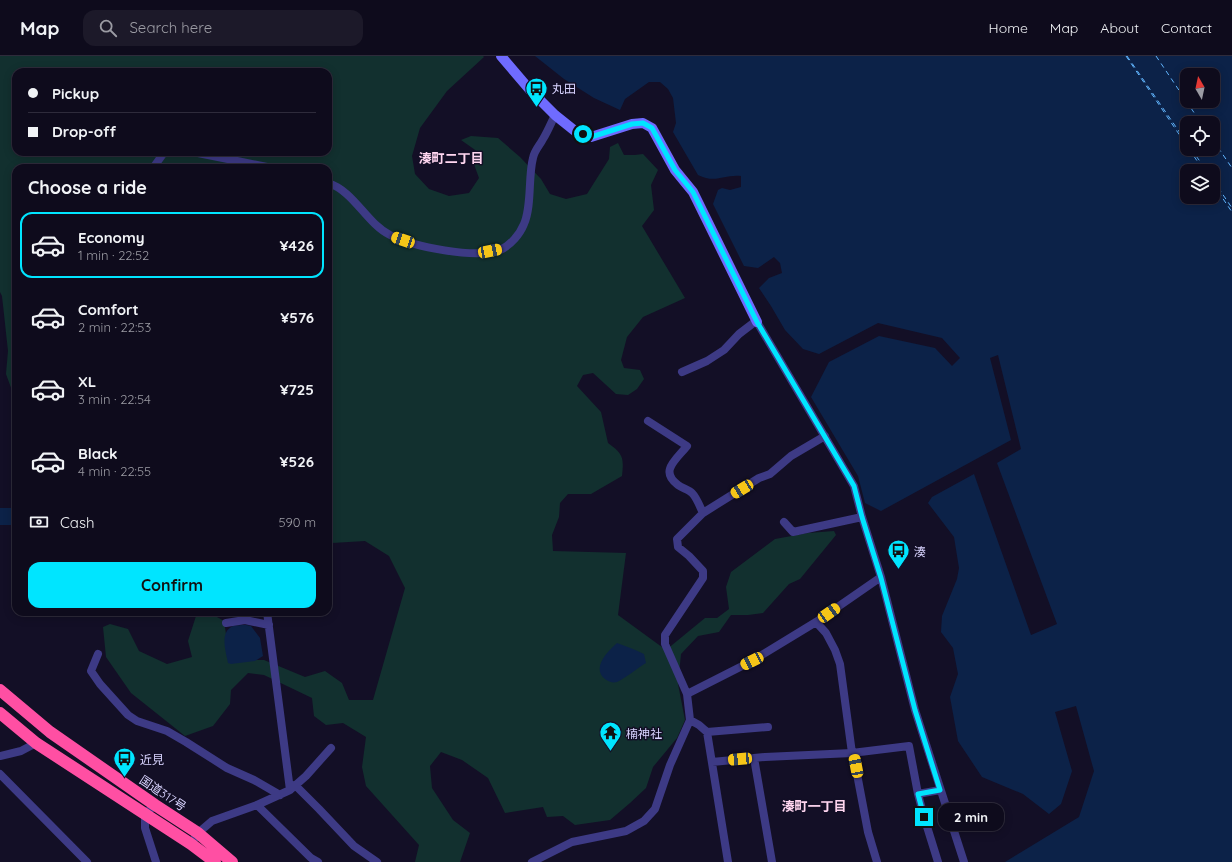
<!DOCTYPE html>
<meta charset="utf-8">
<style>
body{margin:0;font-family:Quicksand,"Noto Sans JP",sans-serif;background:#1c1929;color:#f1f3f6;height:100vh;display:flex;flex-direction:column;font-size:15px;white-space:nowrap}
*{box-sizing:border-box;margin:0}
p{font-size:13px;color:#9b9ba3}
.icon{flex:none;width:22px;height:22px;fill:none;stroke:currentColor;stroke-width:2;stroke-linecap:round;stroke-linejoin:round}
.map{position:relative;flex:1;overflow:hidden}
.details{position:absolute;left:12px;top:108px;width:320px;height:452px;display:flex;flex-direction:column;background:#0e0b1c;border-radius:12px;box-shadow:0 2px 10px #0003,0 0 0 1px #2e2b3b}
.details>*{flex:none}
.hud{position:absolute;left:12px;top:12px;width:320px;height:88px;border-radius:12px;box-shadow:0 2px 10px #0003,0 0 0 1px #2e2b3b;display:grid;align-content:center;height:88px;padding:0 16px;background:#0e0b1c}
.needle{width:26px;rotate:351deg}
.fabs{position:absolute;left:1180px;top:12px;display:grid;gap:8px}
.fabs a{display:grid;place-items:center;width:40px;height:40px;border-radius:8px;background:#0e0b1c;box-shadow:0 2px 10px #0003,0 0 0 1px #2e2b3b;font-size:20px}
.end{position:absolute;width:18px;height:18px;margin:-9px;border:5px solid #00e5ff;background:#111;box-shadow:0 0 0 2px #111}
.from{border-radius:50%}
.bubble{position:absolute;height:28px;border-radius:12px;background:#0e0b1c;box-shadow:0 2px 10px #0003,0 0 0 1px #2e2b3b;font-size:13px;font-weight:800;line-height:28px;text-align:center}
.car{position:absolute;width:12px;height:24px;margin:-12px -6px;border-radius:5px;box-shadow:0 0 3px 1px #0007;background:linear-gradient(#f5c518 24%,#345 0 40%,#f5c518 0 76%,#345 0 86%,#f5c518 0)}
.hud b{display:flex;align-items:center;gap:14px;height:38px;font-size:15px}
.hud b+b{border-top:1px solid #2e2b3b}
.hud i{width:10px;height:10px;background:#f1f3f6}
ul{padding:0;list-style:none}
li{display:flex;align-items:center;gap:12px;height:66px;margin:0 8px 6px;padding:0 8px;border:2px solid transparent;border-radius:12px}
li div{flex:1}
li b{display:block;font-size:15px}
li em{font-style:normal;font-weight:800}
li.current{border-color:#00e5ff}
li>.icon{width:36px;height:36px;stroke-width:1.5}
h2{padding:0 16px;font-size:18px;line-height:48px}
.pay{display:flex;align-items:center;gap:10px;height:44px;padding:0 16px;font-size:15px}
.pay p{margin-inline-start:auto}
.primary-button{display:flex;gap:8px;margin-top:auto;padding:8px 16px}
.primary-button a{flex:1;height:46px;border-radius:12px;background:#00e5ff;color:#111;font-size:16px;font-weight:800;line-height:46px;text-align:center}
header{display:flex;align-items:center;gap:24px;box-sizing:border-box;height:56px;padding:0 20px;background:#0e0b1c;border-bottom:1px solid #2e2b3b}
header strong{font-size:19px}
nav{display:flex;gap:22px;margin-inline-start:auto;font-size:14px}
.search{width:280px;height:36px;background:#1c1929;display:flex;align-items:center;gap:10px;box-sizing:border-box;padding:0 14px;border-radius:12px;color:#9b9ba3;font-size:15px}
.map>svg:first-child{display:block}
</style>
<header>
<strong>Map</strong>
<div class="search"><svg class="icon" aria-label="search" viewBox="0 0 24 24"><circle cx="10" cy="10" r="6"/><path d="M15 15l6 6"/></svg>Search here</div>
<nav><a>Home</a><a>Map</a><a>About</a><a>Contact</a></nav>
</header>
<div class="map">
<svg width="1232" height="806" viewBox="0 0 1232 806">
<rect width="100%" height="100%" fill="#130f26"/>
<path fill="#12302f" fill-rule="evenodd" d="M0,0H483L484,1L447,35L420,72L412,100L415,118L429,133L449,140L469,137L479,122L472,103L478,96L461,84L471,80L498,82L520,101L541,123L550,138L566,143L587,138L609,103L610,91L618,87L624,99H635L643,98L658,114L651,129L654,154L642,170L685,242L643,261L627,281L621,304L624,312L640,314L644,323L637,333L628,339L616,338L593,317L583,319L577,330L601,356L608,387C623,398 624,401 622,420L591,438H568L560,447L559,461L552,479L553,495L626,497L618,559L666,594L705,562H717L729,553L726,531L731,516L775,483L808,477L834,475L836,479L800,523L789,528L763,557L748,559H731L719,576L698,580L681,598L678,628L685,664L677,682L653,711L646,732L630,747L610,764L575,769L563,760L547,761L543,751L505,757L488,722L462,704L441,696L430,710L432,732L453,764L470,777L460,806H415L419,789L366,730L362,711L366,681L343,667L326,669L314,660L312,642L264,619L248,617L231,634L230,648L213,670L185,680L131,637L106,601L103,571L110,568L128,573L139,595L167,608L192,601L188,585L196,560L210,557L224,565L230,604H264L305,621L325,615L342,627L349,644H373L405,532L389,500L365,485L332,487L328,489V112H16V341L14,340L6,318L8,295L2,240L0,236ZM16,16H328V96H16Z"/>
<path fill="#0c2248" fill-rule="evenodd" d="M535,0H1232V806H1005L1079,761L1094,715L1076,650L1055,656L1072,715L1061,748L1049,758L1023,738L982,721L958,685L950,641L958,618L953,592L941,576L942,560L957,523L959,512L954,481L928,447L932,441L974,418L1031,579L1057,568L997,407L1021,393L998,299L990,302L1011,384L881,455L865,447L858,420L811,341L829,306L879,280L935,292L952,310L960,302L942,282L878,267L819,298L803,293L785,274L771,250L759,232L769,222L782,217L780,207L774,201L758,212L744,210L713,148L718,134L722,132L730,134L741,131V120C724,118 716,128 698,119L673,76L676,67L673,42L668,33L660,26H649L625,43L620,54L594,42L564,23ZM1187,19H1213V45H1187ZM1187,67H1213V93H1187ZM1187,115H1213V141H1187Z
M0,452H16V469H0Z
M246,569L251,570L260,582L263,600L255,605L231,608L228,607C226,596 219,576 233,570C237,569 242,569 246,569Z
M617,587L633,593L644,598L646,607C639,611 624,623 617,626C613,627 609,626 605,623C591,612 608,595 617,587Z"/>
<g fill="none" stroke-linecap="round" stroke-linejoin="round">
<path stroke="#62b6ff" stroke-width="1" stroke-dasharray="5 4" stroke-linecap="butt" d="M1126,0L1187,90
M1127,0L1187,87
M1156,0L1201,67
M1213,84L1232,112
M1189,93L1204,115
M1191,93L1207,115
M1213,124L1232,152
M1213,128L1232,156"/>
<path stroke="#3d3a85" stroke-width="8" d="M193,96L272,112
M153,112L163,98L169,96
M328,127C354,135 366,167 390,179C414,191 475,203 500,194C511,189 520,178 524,168C532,150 528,121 533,102C534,95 540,89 543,83C548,75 551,67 555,59
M757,266L854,430L862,461L881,521L915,654L964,806
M682,316L707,305L724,294L739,278L756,265
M648,365L687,390C676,404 659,415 678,429C682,432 689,434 692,437C697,442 700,451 703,457
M784,466L793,476L862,461
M267,556L290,734
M816,566L826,577L835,594L840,608L852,697
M226,567L245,564L269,569
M98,598L91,615L100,628L128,659L137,665L167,675L186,686L227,712L254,724L280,739
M687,638L665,588V579L703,522V515L689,500L678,491L677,483L703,457L759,422L770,418L791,400L825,380
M707,676L768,671
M853,697L868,776L877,806
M0,700L21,695L36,687
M754,702L772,806
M712,706L765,701L852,697L909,690L918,738L940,734
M0,718L87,806
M295,729L319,753L354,790L377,806
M918,738L924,761L938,806
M155,749L145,758V772L156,806
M257,749L311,802L318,806
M191,788L198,777L212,765L257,749L290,734L306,720L331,692
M532,806L572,786L626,775L644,765L655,753L670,709L690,664
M728,806L707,676L699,669L690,664L687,638L752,605L816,566L881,521"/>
<path stroke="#6f6bff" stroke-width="10" d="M501,0L530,34L555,59L575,75L591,81L632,68L643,67L652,72L675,114L693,136L757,266"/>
<path stroke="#ff4fa3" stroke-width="12" d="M0,634L50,676L155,749L198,777L232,806
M0,657L36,687L191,788L215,806"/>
</g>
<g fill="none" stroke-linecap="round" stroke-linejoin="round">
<path stroke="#00e5ff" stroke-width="5" d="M583,78L591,81L632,68L643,67L652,72L675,114L693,136L757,266L854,430L862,461L881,522L915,654L940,734L918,738L924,761"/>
</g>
<defs>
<symbol id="bus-pin" viewBox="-11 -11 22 30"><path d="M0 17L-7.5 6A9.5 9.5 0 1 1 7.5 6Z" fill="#00e5ff" stroke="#130f26"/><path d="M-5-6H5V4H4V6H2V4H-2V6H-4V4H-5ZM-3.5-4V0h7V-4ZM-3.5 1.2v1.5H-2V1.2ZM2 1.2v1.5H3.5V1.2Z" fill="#111"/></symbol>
<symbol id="temple-pin" viewBox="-11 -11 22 30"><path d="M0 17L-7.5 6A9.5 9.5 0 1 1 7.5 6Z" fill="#00e5ff" stroke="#130f26"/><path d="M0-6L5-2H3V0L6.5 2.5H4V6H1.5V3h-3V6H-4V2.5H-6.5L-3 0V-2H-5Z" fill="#111"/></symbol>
</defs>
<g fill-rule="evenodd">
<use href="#bus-pin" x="524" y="20" width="25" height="34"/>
<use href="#bus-pin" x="886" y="482" width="25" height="34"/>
<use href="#temple-pin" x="598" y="664" width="25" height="34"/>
<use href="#bus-pin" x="112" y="690" width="25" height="34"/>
</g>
<g text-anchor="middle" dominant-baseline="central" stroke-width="3" stroke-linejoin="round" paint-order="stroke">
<g font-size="12" fill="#d9d4ff" stroke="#130f26" text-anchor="start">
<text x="552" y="32">丸田</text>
<text x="914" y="495">湊</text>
<text x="626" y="677">楠神社</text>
<text x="140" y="703">近見</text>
</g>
<g font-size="12" fill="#d9d4ff" stroke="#130f26">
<text transform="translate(163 737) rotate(34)">国道317号</text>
</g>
<g font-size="13" font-weight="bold" fill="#ffd6f0" stroke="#130f26">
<text x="451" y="102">湊町二丁目</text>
<text x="814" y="750">湊町一丁目</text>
</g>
</g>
</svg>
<div class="fabs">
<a><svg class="needle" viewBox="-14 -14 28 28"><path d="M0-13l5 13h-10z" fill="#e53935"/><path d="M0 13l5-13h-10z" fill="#9b9ba3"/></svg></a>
<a><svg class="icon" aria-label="locate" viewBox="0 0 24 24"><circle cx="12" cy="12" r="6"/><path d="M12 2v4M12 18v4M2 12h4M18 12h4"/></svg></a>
<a><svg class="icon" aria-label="layers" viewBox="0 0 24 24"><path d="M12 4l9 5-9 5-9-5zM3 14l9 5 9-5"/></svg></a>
</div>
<i class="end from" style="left:583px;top:78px"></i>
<i class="end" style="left:924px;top:761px"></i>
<div class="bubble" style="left:938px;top:747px;width:66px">2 min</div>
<i class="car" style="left:403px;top:184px;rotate:289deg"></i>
<i class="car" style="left:490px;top:195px;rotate:79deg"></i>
<i class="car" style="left:742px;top:433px;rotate:239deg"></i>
<i class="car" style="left:829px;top:557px;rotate:55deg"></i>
<i class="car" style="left:752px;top:605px;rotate:243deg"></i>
<i class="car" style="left:740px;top:703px;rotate:265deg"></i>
<i class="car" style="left:856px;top:710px;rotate:349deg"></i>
<div class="hud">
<b><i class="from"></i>Pickup</b>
<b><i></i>Drop-off</b>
</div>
<section class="details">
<h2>Choose a ride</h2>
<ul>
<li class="current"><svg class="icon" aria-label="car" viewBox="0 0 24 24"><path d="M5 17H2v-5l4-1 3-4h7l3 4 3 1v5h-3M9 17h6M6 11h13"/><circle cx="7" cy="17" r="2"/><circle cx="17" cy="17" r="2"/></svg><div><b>Economy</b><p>1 min · 22:52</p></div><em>¥426</em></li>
<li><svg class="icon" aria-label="car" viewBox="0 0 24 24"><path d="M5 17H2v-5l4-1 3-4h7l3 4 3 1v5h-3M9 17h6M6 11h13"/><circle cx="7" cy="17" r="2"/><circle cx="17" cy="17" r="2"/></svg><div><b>Comfort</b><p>2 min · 22:53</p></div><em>¥576</em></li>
<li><svg class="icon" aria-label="car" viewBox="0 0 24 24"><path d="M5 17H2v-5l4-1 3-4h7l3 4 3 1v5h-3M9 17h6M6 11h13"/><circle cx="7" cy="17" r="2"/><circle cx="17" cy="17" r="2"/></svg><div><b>XL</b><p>3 min · 22:54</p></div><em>¥725</em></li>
<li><svg class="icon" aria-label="car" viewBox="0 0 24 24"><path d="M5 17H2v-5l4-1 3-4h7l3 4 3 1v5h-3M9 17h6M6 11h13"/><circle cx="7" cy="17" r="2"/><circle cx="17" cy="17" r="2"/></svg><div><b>Black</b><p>4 min · 22:55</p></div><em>¥526</em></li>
</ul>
<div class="pay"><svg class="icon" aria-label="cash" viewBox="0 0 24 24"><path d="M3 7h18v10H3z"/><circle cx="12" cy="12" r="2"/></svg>Cash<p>590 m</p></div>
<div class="primary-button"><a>Confirm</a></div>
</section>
</div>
